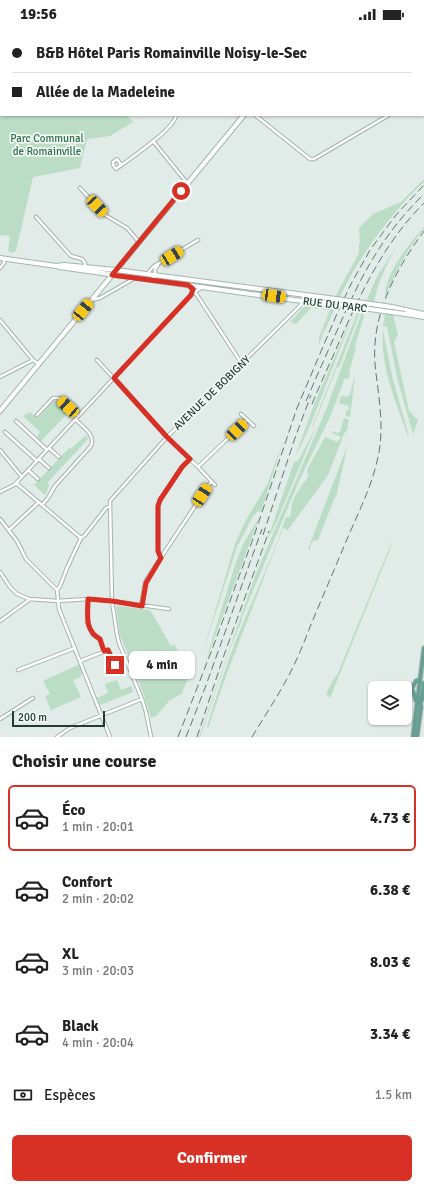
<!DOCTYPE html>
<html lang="fr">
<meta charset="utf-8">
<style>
body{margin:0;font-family:Signika,sans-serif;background:#f2f2f2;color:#222;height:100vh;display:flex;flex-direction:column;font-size:15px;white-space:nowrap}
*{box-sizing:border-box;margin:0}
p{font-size:13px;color:#767676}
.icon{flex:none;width:22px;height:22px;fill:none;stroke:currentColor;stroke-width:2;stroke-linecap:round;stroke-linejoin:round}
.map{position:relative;height:709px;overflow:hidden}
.panel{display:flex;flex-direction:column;background:#fff;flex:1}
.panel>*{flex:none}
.banner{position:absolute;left:0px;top:0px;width:424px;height:88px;box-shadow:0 1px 3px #0004;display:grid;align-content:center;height:88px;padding:0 12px;background:#fff}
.buttons{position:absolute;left:368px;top:653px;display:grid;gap:8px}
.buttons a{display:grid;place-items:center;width:44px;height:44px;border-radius:6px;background:#fff;box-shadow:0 1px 3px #0004;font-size:20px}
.scale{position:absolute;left:12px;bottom:10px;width:93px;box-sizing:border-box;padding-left:4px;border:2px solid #223b36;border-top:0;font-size:11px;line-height:14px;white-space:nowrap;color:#223b36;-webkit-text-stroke:3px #f2f8f5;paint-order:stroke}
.end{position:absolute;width:18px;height:18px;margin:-9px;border:5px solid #d93025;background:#fff;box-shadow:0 0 0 2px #fff}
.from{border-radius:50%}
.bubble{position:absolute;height:28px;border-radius:6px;background:#fff;box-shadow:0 1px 3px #0004;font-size:13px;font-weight:700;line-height:28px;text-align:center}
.car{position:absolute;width:12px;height:24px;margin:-12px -6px;border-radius:5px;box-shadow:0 0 3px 1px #0007;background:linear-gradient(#f5c518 24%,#345 0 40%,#f5c518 0 76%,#345 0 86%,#f5c518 0)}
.banner b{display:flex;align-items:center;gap:14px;height:38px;font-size:15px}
.banner b+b{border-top:1px solid #e0e0e0}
.banner i{width:10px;height:10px;background:#222}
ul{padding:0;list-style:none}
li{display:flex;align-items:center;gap:12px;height:66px;margin:0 8px 6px;padding:0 4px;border:2px solid transparent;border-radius:6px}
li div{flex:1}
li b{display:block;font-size:15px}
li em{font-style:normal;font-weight:700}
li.selected{border-color:#d93025}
li>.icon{width:36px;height:36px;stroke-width:1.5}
h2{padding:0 12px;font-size:18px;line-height:48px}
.pay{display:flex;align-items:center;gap:10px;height:44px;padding:0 12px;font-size:15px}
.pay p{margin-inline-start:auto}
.button{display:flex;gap:8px;margin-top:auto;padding:8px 12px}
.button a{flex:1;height:46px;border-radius:6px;background:#d93025;color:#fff;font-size:16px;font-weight:700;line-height:46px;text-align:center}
.status{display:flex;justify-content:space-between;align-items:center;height:28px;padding:0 20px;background:#fff;direction:ltr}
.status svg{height:11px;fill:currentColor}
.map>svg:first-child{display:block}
</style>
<div class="status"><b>19:56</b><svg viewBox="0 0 49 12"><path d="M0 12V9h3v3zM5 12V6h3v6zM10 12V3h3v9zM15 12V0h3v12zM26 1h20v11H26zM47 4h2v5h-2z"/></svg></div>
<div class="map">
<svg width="424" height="709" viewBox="0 0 424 709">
<rect width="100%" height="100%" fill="#e1ebe7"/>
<path fill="#bbdcc5" d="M0,0H34L35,1H1V87H127L133,94L110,108L87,111L80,140L33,149L16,223L12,225L8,223L10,208L0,207Z
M424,151V154C407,169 395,185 381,202C365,223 351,246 339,270L335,269L358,227L359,223V215L360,214L359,200L373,186L401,174Z
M424,199V201C407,221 395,245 385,269C385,245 409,216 424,199Z
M396,219C386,237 378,254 374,274L366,273L378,247Z
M306,277L335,280L326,300L322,306L323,307L319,316V309L330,282L311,280L296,296L291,294V293Z
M355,282L312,393L303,413L295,429L315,374Z
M358,283L360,284L339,339H337L313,399H312Z
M362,284H364L363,292L356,314L355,324L350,340L349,351L345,350L330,389L299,453L242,589V592L230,621L200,709H199L255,548L294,457L327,379Z
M385,286L393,287L398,307L394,314L409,383L418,392L413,406L398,353L387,299L383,298Z
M383,302L393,352L409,408H408C396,374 380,339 383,302Z
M355,348L350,389L346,388V383L349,382L348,377L339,376L341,368L347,369L350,366Z
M54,372L57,373L70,383L41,413L37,409L40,404L23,388L30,384L38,390Z
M345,390L349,392L347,402L344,406L328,447L288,502L283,500L226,648L208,700L207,699C215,673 223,646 233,620C250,576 271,534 286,489H290C292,484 291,480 292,476C295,466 302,458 307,450L308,448L307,442L325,409L337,414L341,409L332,405L334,403L337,405L340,404L343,393Z
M316,399L277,493L267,513L294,434L298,433Z
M86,407L88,411L48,454L49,458L45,467L34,457L69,420L71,421Z
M283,414L261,484L258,483L252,490L237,519L202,627L235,516L246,492L267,457Z
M348,416L336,469H335L318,512C311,512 311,515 310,522L308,521Z
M260,488L205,635L235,537L243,516Z
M393,511L389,524L330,670L326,666L332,654L338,645Z
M117,578L150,582L171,618L174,616L191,644L182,664L183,665L169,673L156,688L151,690L144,667L120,607L116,579Z
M80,636L84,645L80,647L81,649L73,652L81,669L51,682L45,668L50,666L43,653Z
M117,652L121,662L131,658L133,664L100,677L97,670L108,665L105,656Z"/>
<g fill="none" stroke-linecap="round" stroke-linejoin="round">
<defs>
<path id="street" d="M74,0L75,1
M154,0L155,1
M195,0L196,1
M60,1L61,0
M210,1L211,0
M254,1L255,0
M362,1L363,0
M423,72L424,71
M255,87L310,131H314L389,87
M153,113L187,155
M121,137L117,131L113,134V137L116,141C127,133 176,100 176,87
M80,160L105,187L127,200L139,214
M36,189L71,228L82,231L85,235V239
M0,240L4,235V231
M147,246L154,238L198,212
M152,252L155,247V241L158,237
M189,258L193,261L191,267
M195,264L242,336
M92,272L100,270L135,250
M0,292L33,332L39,336
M97,332L167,409L198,439L215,457
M0,349L33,332
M241,386L254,398
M37,387L53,370H59L78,388
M16,393L47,422
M5,404L37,433
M49,420L59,429
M0,422L22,449
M39,431L49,440
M198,439L247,392
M28,442L38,451
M16,455L81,510
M0,464L14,457L19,452L191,267L202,259
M42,477L48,470L55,458L91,418C96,407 83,399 75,391
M0,491L17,513L26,531L57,562
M9,502L39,474
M161,530L160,528L158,523V478L160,472L182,439L190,431
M0,544L10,559L17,566L29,571L58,573L88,571L112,573L169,581
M57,562L59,581L110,709
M57,562L60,558L67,540L81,510L85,507L106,480L110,478
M88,571L87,594L93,607L99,611L104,623
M141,578L145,555L148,549L211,454
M0,593L29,572
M80,633L108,622L115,637
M18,642L75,620
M0,691L33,670
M57,709L70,700L142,671
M151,709L146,684L142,671L119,615L117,606L112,573L110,473L167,409L300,278L303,273V267"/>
<path id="secondary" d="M313,1L314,0
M0,230L56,238L64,237L116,242L336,271
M59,239L294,272L334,276
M392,279L424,286
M405,286L424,289
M0,383L244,87"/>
<path id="primary" d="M420,668L421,680
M422,672L424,655
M416,673L412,660L416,653L419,652L420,654
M413,709L424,620
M417,709L421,679"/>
</defs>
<use href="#street" stroke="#a4b3ae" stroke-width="4.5"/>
<use href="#secondary" stroke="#a0b7b0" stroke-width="6"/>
<use href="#primary" stroke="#c1c8c7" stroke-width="6"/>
<use href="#street" stroke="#fff" stroke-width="2.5"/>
<use href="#secondary" stroke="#fff" stroke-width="4"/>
<use href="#primary" stroke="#689f93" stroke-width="4"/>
<path stroke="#5d7771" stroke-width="1" stroke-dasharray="8 4" stroke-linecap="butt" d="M306,373C316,350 326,327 336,305C360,250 381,208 424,166
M312,376C321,354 331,333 340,312C362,262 385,214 424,175
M263,507L295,410L311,367
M178,709L213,619L254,508L297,380L336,288L351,256L370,222L396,187L424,157
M186,709L205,660L262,501
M197,709L223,630L269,503
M252,709C264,689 278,668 289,647C298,630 305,612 312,594C323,568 334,542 345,516C356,489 372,459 378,429C385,399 378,366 375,336C371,287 396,241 424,203"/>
<defs>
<path id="secondary-bridge" d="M336,271L392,279
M334,276L405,286"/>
</defs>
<use href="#secondary-bridge" stroke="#a0b7b0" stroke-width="6" stroke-linecap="butt"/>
<use href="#secondary-bridge" stroke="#fff" stroke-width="4"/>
</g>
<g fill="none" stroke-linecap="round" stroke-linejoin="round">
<path stroke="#d93025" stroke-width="5" d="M115,637L108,622L104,623L100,611C84,602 88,587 88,571L112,573L142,578L146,555L161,530L160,528L158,523V478L160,472L182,439L190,431L167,409L114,350L191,267L193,261L188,257L112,247L181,163"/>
</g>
<g text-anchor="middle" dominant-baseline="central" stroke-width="3.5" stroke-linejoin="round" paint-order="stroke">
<g font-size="11" fill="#2e714b" stroke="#f2f8f5">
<text x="47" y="110">Parc Communal<tspan x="47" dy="13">de Romainville</tspan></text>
</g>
<g font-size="11" fill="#223b36" stroke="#f2f8f5">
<text transform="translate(335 277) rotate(7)">RUE DU PARC</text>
<text transform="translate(212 365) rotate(-44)">AVENUE DE BOBIGNY</text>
</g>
</g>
</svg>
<div class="buttons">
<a><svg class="icon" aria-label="layers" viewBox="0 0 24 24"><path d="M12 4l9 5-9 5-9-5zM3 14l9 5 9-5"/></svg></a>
</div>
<div class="scale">200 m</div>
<i class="end from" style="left:181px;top:163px"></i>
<i class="end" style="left:115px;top:637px"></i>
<div class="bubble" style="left:129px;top:623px;width:66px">4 min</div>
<i class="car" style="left:97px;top:178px;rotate:137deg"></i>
<i class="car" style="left:172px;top:228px;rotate:58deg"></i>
<i class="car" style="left:274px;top:268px;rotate:98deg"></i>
<i class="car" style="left:83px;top:282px;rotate:39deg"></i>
<i class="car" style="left:68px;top:379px;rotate:312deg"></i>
<i class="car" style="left:237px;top:402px;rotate:46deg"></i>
<i class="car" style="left:202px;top:467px;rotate:33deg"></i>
<div class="banner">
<b><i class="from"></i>B&amp;B Hôtel Paris Romainville Noisy-le-Sec</b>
<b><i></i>Allée de la Madeleine</b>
</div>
</div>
<section class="panel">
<h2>Choisir une course</h2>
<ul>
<li class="selected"><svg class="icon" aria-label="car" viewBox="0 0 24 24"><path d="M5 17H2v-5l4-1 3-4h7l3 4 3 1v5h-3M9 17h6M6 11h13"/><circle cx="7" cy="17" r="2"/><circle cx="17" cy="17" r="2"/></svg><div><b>Éco</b><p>1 min · 20:01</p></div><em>4.73 €</em></li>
<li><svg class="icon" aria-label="car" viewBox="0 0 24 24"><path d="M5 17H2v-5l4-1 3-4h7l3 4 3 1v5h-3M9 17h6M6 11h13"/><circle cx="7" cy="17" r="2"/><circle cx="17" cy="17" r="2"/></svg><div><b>Confort</b><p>2 min · 20:02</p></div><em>6.38 €</em></li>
<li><svg class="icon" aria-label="car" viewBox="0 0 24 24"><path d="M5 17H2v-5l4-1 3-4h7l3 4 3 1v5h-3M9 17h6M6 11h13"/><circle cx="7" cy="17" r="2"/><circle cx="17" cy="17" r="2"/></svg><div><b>XL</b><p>3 min · 20:03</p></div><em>8.03 €</em></li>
<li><svg class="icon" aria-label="car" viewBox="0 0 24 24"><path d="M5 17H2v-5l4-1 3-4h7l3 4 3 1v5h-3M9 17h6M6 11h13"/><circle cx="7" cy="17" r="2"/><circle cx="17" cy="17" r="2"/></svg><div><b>Black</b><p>4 min · 20:04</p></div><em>3.34 €</em></li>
</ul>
<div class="pay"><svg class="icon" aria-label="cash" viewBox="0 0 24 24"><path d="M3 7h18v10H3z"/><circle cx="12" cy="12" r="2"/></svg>Espèces<p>1.5 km</p></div>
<div class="button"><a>Confirmer</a></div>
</section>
